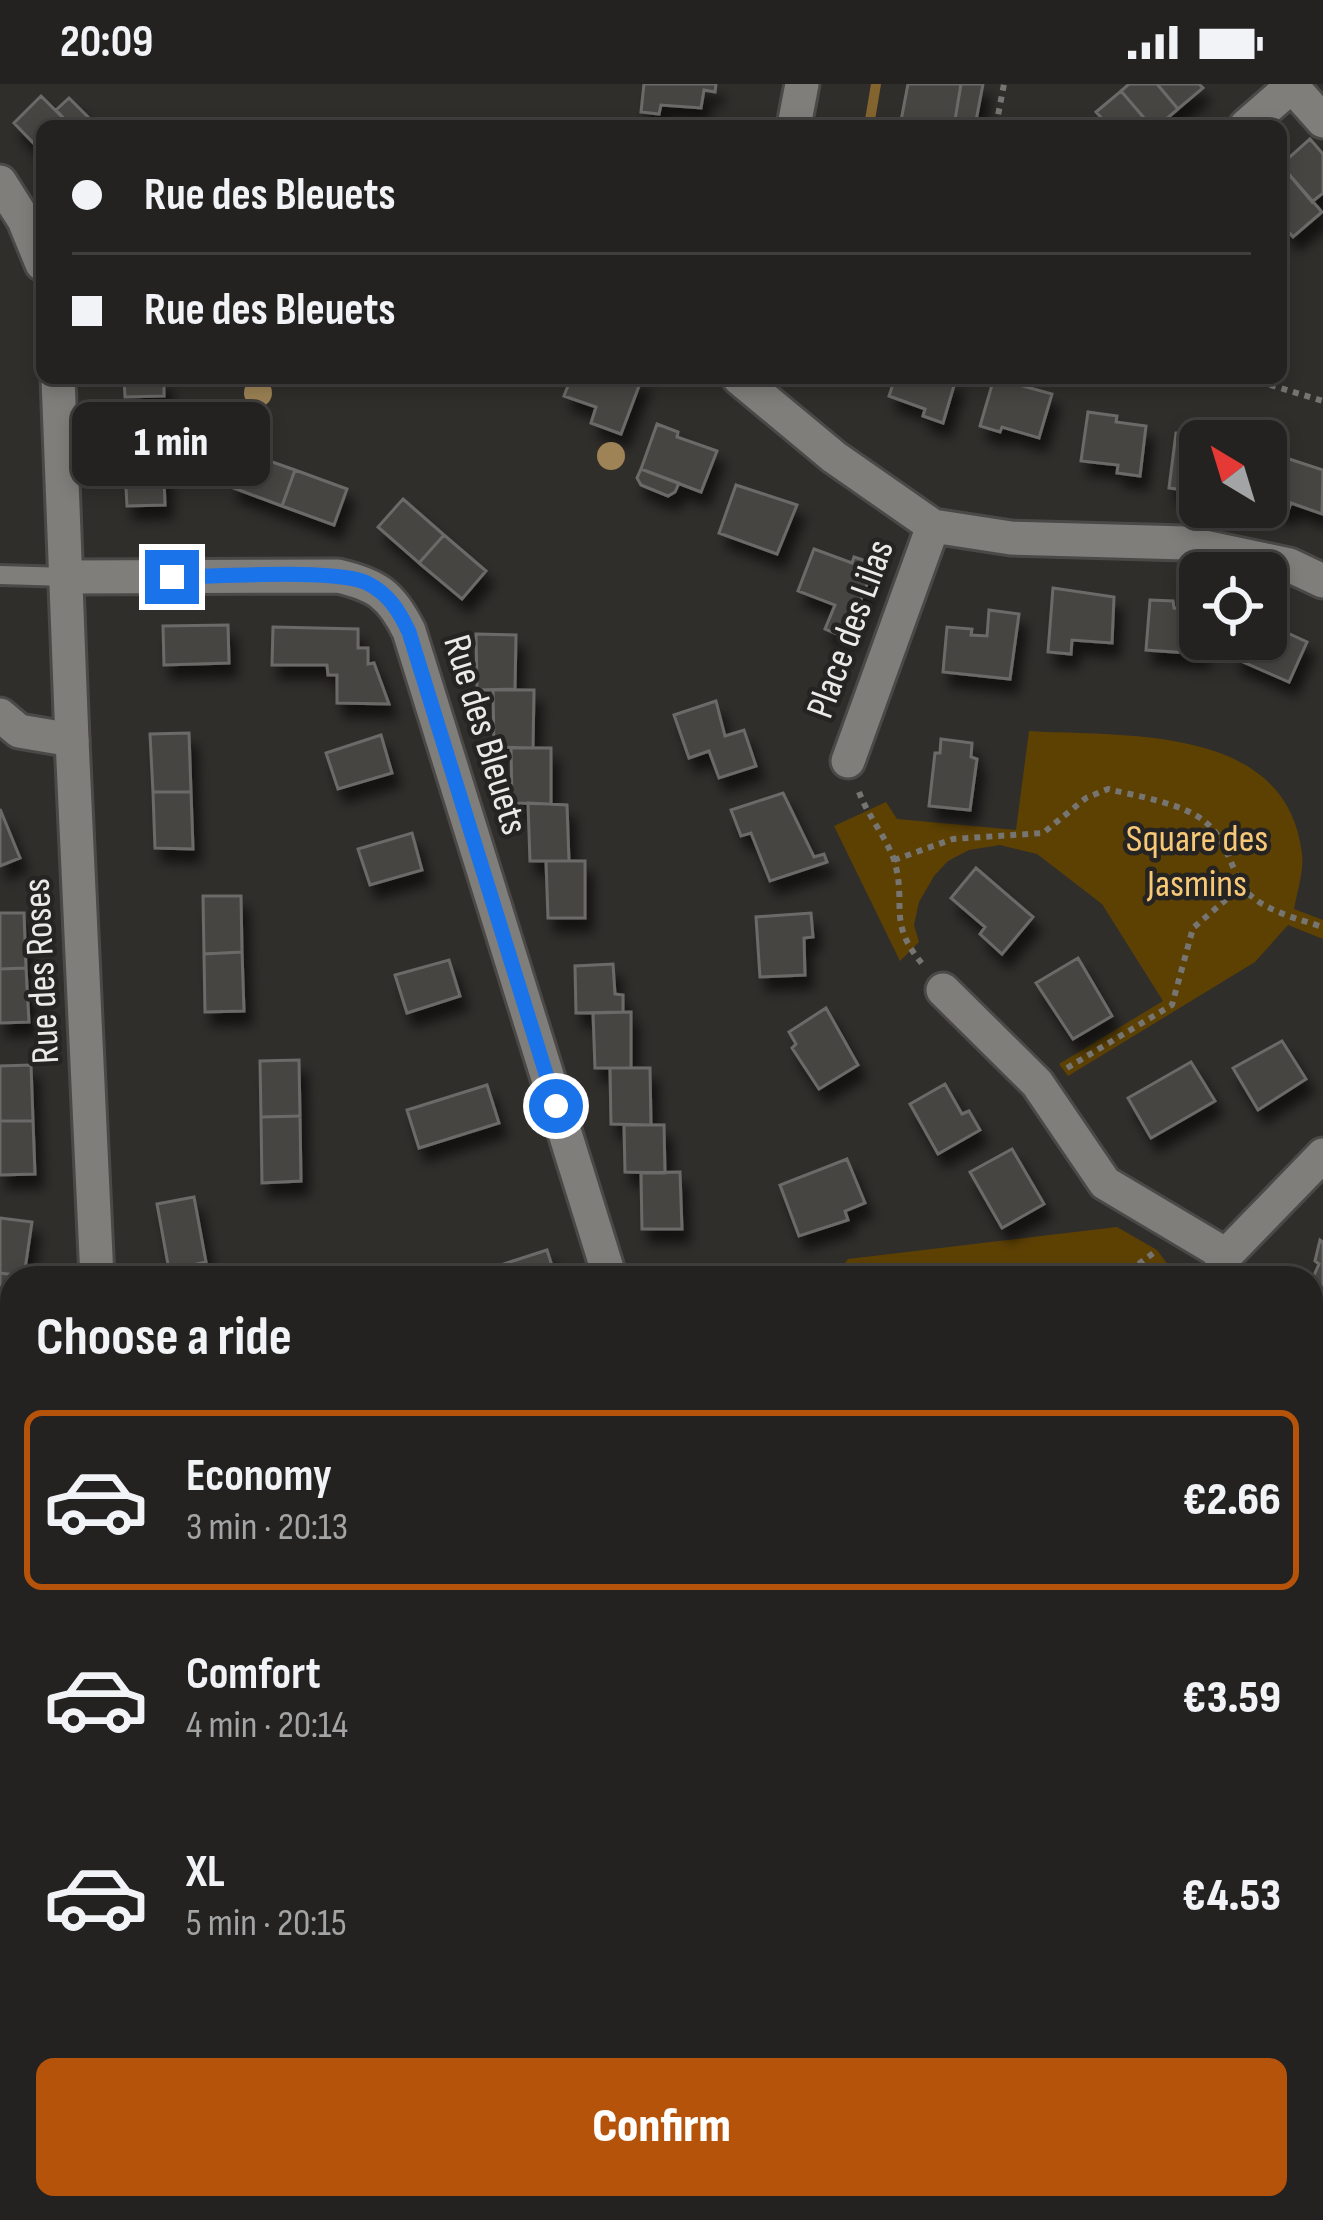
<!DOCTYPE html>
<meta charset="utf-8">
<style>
body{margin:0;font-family:"Sofia Sans Condensed",sans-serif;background:#302f2d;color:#f1f3f6;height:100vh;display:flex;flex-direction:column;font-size:45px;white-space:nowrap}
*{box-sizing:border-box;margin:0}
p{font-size:39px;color:#a3a4a5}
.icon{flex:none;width:66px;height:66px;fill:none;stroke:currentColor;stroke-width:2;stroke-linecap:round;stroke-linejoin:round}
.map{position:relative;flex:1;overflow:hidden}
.details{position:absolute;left:0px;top:1182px;width:1323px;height:954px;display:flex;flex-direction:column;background:#242220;border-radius:36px 36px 0 0;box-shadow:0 6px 18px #0003,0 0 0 3px #413f3e}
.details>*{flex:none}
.top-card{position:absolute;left:36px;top:36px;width:1251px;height:264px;border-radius:18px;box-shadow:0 6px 18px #0003,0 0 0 3px #413f3e;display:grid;align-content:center;height:264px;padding:0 36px;background:#242220}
.needle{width:78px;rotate:322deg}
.tools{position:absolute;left:1179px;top:336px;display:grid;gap:24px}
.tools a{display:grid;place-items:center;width:108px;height:108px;border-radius:18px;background:#242220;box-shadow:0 6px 18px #0003,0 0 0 3px #413f3e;font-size:60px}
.end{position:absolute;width:54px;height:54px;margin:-27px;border:15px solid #1a73e8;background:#fff;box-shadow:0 0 0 6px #fff}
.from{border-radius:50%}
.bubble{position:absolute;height:84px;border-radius:18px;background:#242220;box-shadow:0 6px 18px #0003,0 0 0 3px #413f3e;font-size:39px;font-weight:800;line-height:84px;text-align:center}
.top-card b{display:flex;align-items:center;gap:42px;height:114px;font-size:45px}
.top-card b+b{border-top:3px solid #413f3e}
.top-card i{width:30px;height:30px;background:#f1f3f6}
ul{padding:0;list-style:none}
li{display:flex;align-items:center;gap:36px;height:180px;margin:0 24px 18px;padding:0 12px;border:6px solid transparent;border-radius:18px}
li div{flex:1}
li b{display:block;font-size:45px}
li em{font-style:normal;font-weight:800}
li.active{border-color:#b45309}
li>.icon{width:108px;height:108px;stroke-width:1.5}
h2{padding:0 36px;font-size:54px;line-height:144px}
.button{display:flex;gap:24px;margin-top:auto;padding:24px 36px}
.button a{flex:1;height:138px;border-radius:18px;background:#b45309;color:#fff;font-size:48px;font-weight:800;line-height:138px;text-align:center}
.status{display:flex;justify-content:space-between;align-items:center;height:84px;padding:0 60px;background:#242220;direction:ltr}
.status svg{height:33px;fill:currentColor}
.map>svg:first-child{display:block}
</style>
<div class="status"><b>20:09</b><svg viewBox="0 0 49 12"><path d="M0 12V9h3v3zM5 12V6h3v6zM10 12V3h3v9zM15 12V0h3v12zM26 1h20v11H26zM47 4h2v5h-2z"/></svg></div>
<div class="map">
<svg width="1323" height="2136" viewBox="0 0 1323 2136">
<defs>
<filter id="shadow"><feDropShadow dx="7" dy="13" stdDeviation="6" flood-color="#0009"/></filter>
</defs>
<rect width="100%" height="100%" fill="#302e2b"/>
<path fill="#5d4103" d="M1029,647C1125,653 1287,639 1302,770C1304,787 1297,808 1294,825L1323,836V855L1288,841L1255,878L1068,992L1059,980L1163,917L1102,820L1037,770L1000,761L969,766L948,777L934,792L919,818L914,841L919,858L900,877L834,742L886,718L897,735L1016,746Z
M1117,1143L1157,1166L1178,1194H834L848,1175Z"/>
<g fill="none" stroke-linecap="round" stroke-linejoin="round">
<path stroke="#83642e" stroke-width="10" d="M869,42L876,0"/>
</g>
<path fill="#464542" stroke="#6c6a67" stroke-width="3" filter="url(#shadow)" d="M644,0H716L715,8L704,6L701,24L661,21L659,30L641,28Z
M908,0H961L954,42H900Z
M961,0H983L975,42H954Z
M1129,0H1157L1178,25L1158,42H1151L1121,7Z
M1157,0H1199L1203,4L1178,25Z
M1121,7L1151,42H1109L1096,28Z
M41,12L71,42H42V68L14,39Z
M69,14L93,38L89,42H71L56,26Z
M1310,55L1323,70V109L1312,118L1281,81Z
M1281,81L1322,128L1293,153L1281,139Z
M124,294H164V312L125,313Z
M571,294H642L621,350L591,339L596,323L564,312Z
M895,294L956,295L943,339L923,332L925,325L889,312Z
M994,294L1052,310L1039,354L1002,343L1000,348L980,342Z
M1088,328L1117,332L1116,338L1146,342L1140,392L1117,389L1118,381L1081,377Z
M657,340L678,348L677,353L717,367L701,408L641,385Z
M1176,349L1209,352V357H1200V399H1192L1191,407L1169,404Z
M163,366L165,421L127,422L124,367Z
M244,368L295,386L282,422L231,403Z
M1280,372L1323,386L1322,430L1291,419L1288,427L1266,419Z
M641,385L679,399L675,408L668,412L641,401L637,394Z
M295,386L347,405L334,441L282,422Z
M736,401L797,421L777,470L719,449Z
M403,415L444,451L419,479L378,443Z
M444,451L486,487L462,515L419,479Z
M814,465L852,479L854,473L875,480L846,554L825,545L835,521L798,507Z
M1053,504L1114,513L1112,559L1072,556L1071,570L1048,568Z
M1150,516L1173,517L1174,524L1200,526L1202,570L1146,566Z
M989,526L1019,530L1010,595L943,588L947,543L972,545L971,551L987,552Z
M1266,539L1307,558L1289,598L1234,574L1242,555H1266Z
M228,541L229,579L164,581L163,542Z
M273,543L358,545V564H368V580L374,579L389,620L337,619V591H328L327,581H272Z
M476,550L516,551L515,605L477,606Z
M493,606H534L533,664L494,663Z
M716,617L725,652L744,646L756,682L719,694L709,667L689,674L674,631Z
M189,649L191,708H153L150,650Z
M381,651L392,689L338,705L326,669Z
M941,655L972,659L971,673L977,675L970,726L929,722L935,669H940Z
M511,664H551V720L512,719Z
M153,708H191L193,765L155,764Z
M783,709L814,773L824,770L827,778L770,797L751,749L741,752L731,726Z
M528,719L567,721L569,777H530Z
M0,725L20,774L0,782Z
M412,749L422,786L370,801L358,765Z
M546,777H585V834H548Z
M976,784L1033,833L1002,870L980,850L985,843L951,814Z
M203,812H241L242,868L204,870Z
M0,829H24L26,884L0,885Z
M811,829L813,853L804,854L805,891L760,893L756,833Z
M242,868L244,927L205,928L204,870Z
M1078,874L1112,932L1073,955L1036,899Z
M449,876L460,912L407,929L395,891Z
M613,880L615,910L623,911V928L576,929L575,882Z
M26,884L29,938L0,939V885Z
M826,924L858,981L819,1005L792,964L796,960L789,948Z
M631,928V984H595L593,929Z
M1282,957L1306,995L1258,1026L1233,984Z
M299,976L300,1032L261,1033L260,977Z
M1191,978L1215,1017L1151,1054L1128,1014Z
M31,981L33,1037H0V982Z
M610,984H650L651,1041L611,1040Z
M945,1000L962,1030L969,1027L980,1046L938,1070L910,1020Z
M487,1001L499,1039L419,1064L407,1026Z
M300,1032L301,1097L262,1099L261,1033Z
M0,1037H33L35,1090L0,1091Z
M624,1041H664L665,1089L625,1088Z
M1012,1065L1044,1120L1002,1144L970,1088Z
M847,1075L865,1119L845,1127L848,1136L799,1152L780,1101Z
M680,1088L682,1145H642L641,1089Z
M194,1113L206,1178L169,1186L157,1120Z
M0,1134L32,1138L24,1192L0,1189Z
M1320,1156L1323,1158V1236L1311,1232V1198L1319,1180L1315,1177Z
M547,1166L556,1194H487L485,1186Z
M206,1178L209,1194H170L169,1186Z
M0,1189L24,1192L12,1194V1246L0,1244Z
M0,1365L12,1366V1406L0,1404Z
M12,1488V1526L0,1530V1492Z
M12,1685V1731L0,1704V1690Z
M1311,1813L1323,1818V1870L1311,1866Z
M516,2124H562L560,2134Z"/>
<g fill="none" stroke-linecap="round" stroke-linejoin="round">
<defs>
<path id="service" d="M0,491L68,493"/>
<path id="minor" d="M1290,0L1323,37
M794,42L802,0
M1246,42L1294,0
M0,98L24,136L42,180
M58,294L72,656
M739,294L834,373L933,442L1011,454L1185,459L1289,481L1323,497
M68,493L338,492C377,501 391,511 409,547L610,1194
M848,677L933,442
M943,906L1037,999L1105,1099L1226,1171
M1217,1194L1226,1171L1323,1071
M0,1295H12
M1311,1375L1323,1372
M0,1869L12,1876
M0,2066H12
M302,2124L336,2136
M1251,2124L1252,2136
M87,2136L89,2124
M698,2136L705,2124"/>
<path id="tertiary" d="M0,631L19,647L72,656L97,1194
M0,1603H12
M1311,1746L1323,1748"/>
</defs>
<use href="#service" stroke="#4b4947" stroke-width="24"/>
<use href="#minor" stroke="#4b4947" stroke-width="39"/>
<use href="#tertiary" stroke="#4b4947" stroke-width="39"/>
<path stroke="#767572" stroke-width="6" stroke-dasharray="6 6" stroke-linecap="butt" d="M996,42L1004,0
M1247,294L1323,317
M859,708C868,732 886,753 894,776C908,821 885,838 925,883
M894,776L953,755L1043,749L1086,714L1108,705C1136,712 1171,717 1197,732C1225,749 1227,775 1242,801C1256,825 1298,835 1323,843
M1067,984L1172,921L1193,844L1242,802
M1119,1194L1155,1168
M602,2124L605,2136"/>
<use href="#service" stroke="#807e7b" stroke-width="18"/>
<use href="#minor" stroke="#807e7b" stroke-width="33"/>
<use href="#tertiary" stroke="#807e7b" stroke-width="33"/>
</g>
<g fill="#9d8355">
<circle cx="258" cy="309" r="14"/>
<circle cx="611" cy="372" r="14"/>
</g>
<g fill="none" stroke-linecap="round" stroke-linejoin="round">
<path stroke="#1a73e8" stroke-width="15" d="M172,493C213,493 336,484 367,499C389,510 399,527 409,548L556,1022"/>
</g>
<g text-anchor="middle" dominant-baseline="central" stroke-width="9" stroke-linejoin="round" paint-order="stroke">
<g font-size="39" fill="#ebeae8" stroke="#262422">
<text transform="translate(851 545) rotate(-70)">Place des Lilas</text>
<text transform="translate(485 651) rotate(73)">Rue des Bleuets</text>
<text transform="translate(42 887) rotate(-93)">Rue des Roses</text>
</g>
<g font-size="39" fill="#f6c878" stroke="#262422">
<text x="1197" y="755">Square des<tspan x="1197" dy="45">Jasmins</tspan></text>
</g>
</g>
</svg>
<div class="tools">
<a><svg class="needle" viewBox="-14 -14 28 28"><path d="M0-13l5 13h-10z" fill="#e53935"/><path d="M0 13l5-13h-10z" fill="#a3a4a5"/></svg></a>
<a><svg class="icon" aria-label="locate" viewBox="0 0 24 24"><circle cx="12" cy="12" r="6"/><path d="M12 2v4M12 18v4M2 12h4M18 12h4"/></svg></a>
</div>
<i class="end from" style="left:556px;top:1022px"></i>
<i class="end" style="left:172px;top:493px"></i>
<div class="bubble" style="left:72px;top:318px;width:198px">1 min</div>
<div class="top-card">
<b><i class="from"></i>Rue des Bleuets</b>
<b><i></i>Rue des Bleuets</b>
</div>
<section class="details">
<h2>Choose a ride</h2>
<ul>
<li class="active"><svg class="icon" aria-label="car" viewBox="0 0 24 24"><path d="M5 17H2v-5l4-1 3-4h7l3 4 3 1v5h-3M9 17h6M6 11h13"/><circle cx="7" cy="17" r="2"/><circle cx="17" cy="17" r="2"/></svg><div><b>Economy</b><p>3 min · 20:13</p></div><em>€2.66</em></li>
<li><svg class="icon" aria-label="car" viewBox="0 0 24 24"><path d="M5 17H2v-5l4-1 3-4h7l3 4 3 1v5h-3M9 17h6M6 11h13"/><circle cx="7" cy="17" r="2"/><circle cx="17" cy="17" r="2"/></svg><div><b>Comfort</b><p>4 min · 20:14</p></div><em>€3.59</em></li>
<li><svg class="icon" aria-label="car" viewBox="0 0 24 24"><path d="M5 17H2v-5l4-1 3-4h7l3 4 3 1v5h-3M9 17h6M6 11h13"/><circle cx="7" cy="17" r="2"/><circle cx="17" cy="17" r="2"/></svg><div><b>XL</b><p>5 min · 20:15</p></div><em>€4.53</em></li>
</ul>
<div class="button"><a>Confirm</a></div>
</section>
</div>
